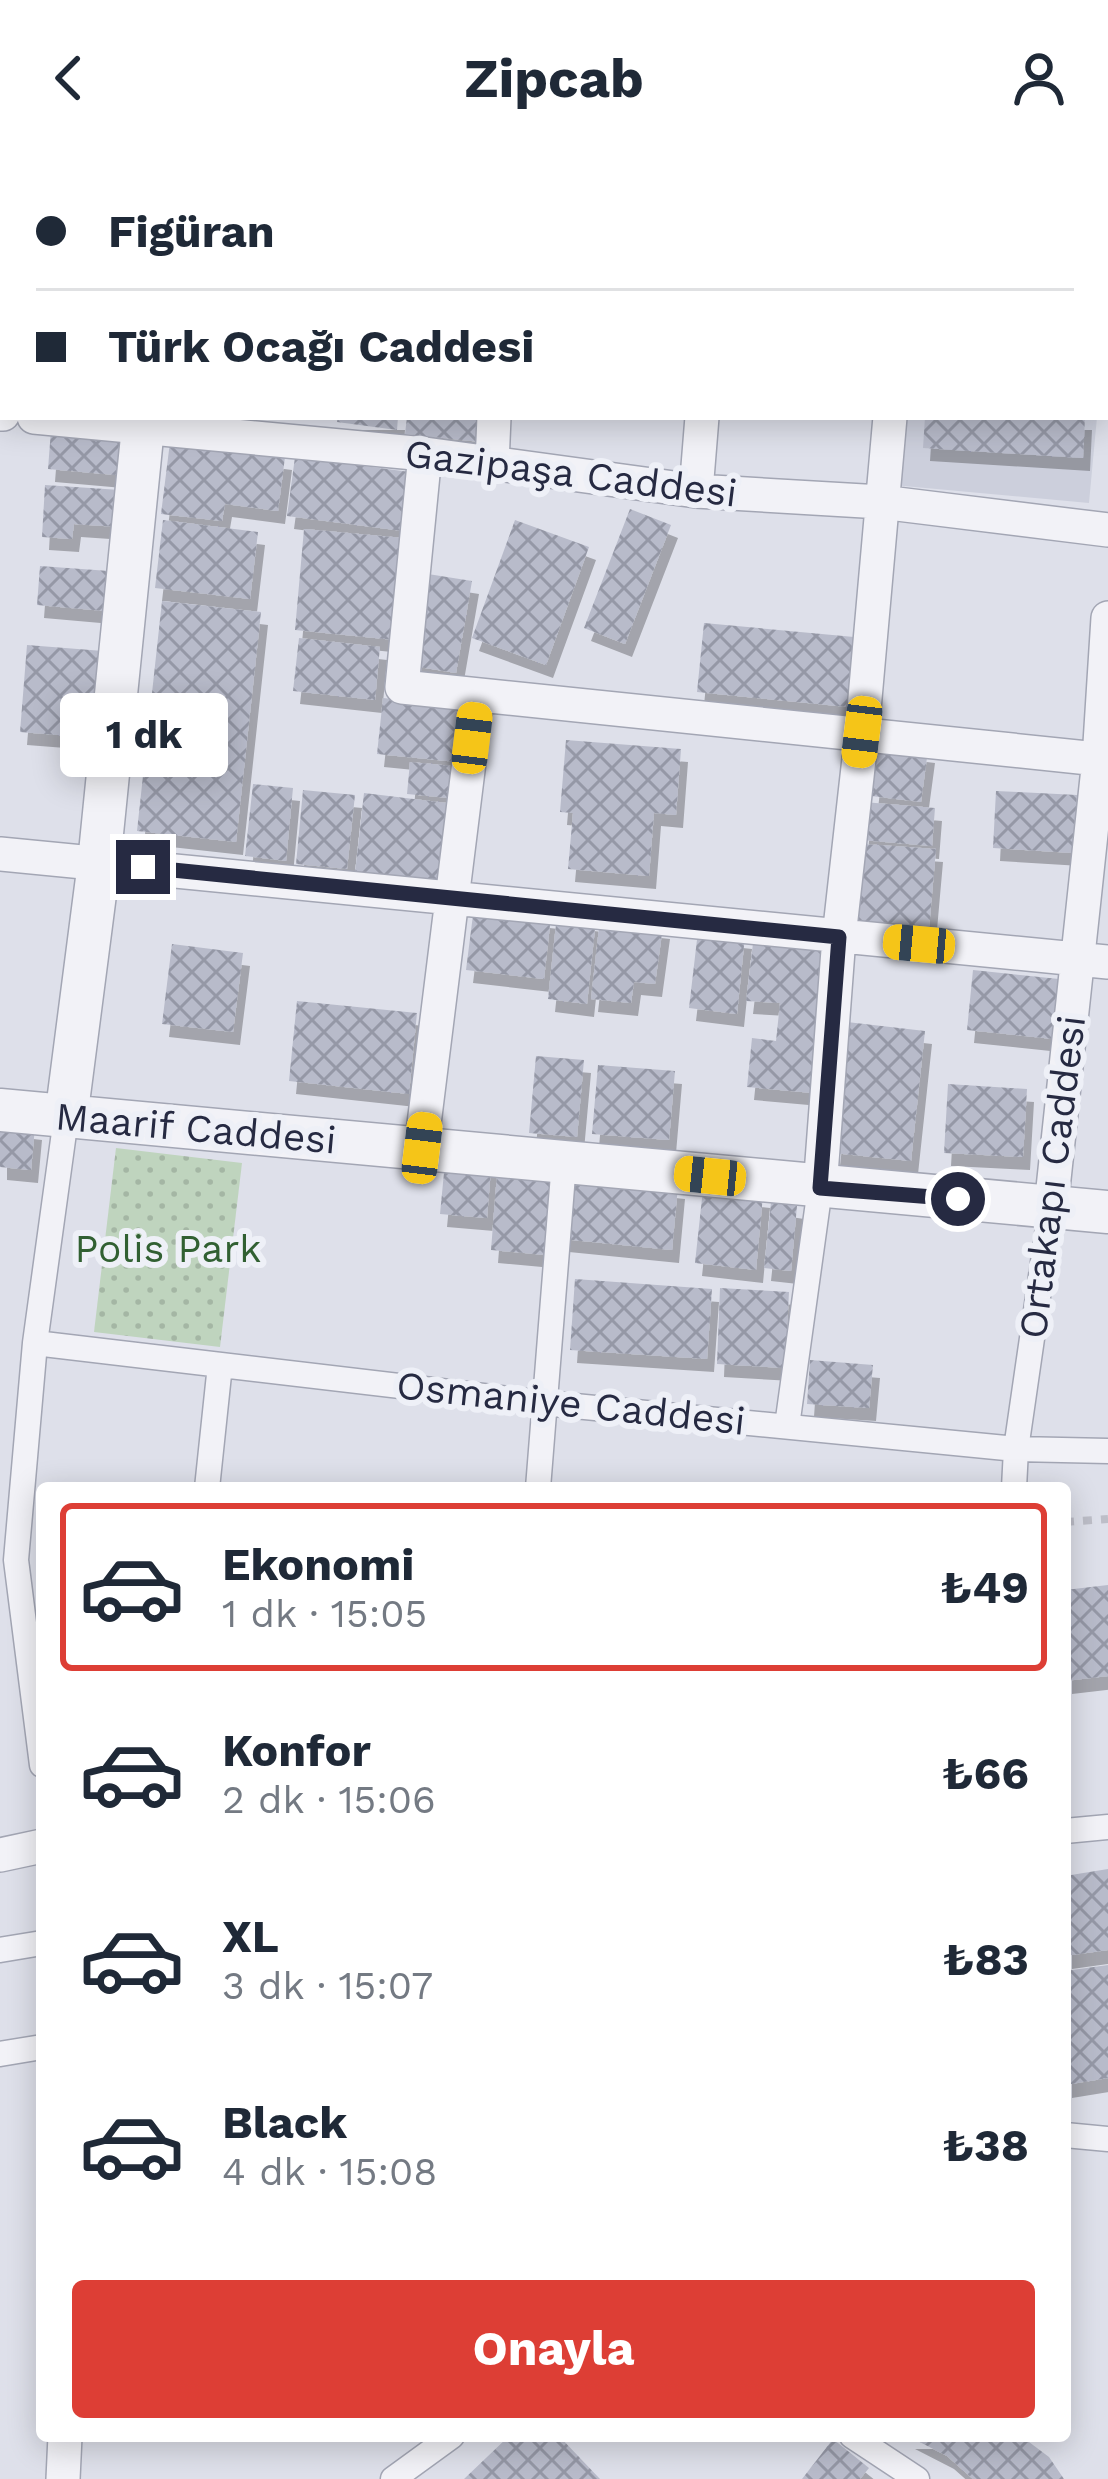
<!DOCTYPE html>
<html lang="tr">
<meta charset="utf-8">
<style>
body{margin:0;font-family:"Work Sans",sans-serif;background:#f6f6f7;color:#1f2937;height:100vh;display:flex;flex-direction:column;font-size:45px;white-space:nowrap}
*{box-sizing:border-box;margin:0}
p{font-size:39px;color:#747a83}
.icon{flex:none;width:66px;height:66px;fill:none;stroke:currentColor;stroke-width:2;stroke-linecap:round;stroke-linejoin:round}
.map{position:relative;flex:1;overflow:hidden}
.panel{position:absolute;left:36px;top:1326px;width:1035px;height:960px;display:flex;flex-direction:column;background:#fff;border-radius:12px;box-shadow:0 6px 30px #0003}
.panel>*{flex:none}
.top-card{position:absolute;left:0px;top:0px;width:1110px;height:264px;box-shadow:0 6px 30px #0003;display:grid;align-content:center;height:264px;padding:0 36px;background:#fff}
.end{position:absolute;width:54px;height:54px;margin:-27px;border:15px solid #262a42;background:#fff;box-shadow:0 0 0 6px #fff}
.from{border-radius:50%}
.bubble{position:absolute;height:84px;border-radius:12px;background:#fff;box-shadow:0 6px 30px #0003;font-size:39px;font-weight:700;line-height:84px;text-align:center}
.car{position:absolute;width:36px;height:72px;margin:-36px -18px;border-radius:15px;box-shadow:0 0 9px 3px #0007;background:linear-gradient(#f5c518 24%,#345 0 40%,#f5c518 0 76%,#345 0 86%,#f5c518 0)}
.top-card b{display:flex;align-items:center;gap:42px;height:114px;font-size:45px}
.top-card b+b{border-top:3px solid #e0e1e3}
.top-card i{width:30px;height:30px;background:#1f2937}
ul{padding:21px 0 0;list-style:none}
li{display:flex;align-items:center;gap:36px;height:168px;margin:0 24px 18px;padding:0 12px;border:6px solid transparent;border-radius:12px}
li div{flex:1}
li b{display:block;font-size:45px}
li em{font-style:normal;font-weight:700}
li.selected{border-color:#dd3e35}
li>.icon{width:108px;height:108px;stroke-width:1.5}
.primary-button{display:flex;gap:24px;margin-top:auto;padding:24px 36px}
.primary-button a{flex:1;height:138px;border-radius:12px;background:#dd3e35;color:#fff;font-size:48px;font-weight:700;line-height:138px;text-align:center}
header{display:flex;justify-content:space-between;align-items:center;height:156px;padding:0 36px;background:#fff;font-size:54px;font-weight:700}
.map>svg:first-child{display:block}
</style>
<header><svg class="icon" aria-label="back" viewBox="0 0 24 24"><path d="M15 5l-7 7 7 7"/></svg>Zipcab<svg class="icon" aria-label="person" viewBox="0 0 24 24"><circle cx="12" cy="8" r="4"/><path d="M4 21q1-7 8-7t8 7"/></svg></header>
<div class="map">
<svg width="1108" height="2323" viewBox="0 0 1108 2323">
<defs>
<pattern id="park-dots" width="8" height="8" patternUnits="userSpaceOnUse" patternTransform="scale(3)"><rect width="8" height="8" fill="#bfd4be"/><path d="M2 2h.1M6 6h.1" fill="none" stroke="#a4b6a4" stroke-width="1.8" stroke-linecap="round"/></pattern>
<pattern id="building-cross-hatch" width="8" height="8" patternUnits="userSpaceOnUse" patternTransform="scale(3)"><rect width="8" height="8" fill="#b8bbca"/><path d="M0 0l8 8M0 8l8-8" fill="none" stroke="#9598a6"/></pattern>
<filter id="shadow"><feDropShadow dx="7" dy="13" stdDeviation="0" flood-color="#0004"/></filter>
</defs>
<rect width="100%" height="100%" fill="#dee0ea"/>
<path fill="#cccfdc" d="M900,261H1097L1089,347L893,329Z"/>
<path fill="url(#park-dots)" d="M116,992L242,1007L220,1191L94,1176Z"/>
<path fill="url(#building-cross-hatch)" filter="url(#shadow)" d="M338,261H398L397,274L337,266Z
M407,261H484L481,286L405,278Z
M925,261H1085L1083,302L923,292Z
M51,274L120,280L116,319L48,313Z
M170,286L285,301L278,355L225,348L222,365L161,358Z
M295,301L410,316L403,375L287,360Z
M45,329L120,334L118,371L74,368L72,383L42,381Z
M630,353L671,369L625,488L584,472Z
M163,364L258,376L250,443L155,432Z
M515,364L589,391L546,509L472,482Z
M304,373L404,382L395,484L295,474Z
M40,410L109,415L105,455L37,449Z
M428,418L472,425L456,517L413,510Z
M162,445L261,456L236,686L137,675Z
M704,467L854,481L848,551L697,536Z
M299,482L380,491L375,544L293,535Z
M27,489L103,495L97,582L20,576Z
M383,542L462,550L457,606L377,598Z
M566,584L681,593L676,659L654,657L649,720L568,713L573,657L560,656Z
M877,588L928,594L921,646L871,640Z
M410,606L453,610L450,642L407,638Z
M253,628L293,632L286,705L245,700Z
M303,634L355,639L347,713L296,708Z
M996,635L1077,639L1074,697L993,692Z
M364,637L455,648L446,727L355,717Z
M864,646L935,652L932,690L861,684Z
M863,688L936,693L929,772L856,766Z
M474,751L551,760L544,823L466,814Z
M557,759L596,763L587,848L548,843Z
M600,763L663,770L655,828L634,826L631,847L591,843Z
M698,775L745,780L737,858L689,852Z
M754,779L832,782L813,937L747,931L752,882L776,885L780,847L746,845Z
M172,788L243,797L233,876L162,868Z
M973,814L1059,823L1053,883L967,874Z
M297,845L417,857L409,938L289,925Z
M847,866L925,875L911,1005L833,997Z
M536,900L584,904L577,981L529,977Z
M598,909L675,915L669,984L592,978Z
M948,928L1027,933L1023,1001L944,997Z
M0,967L35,971L31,1014L0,1011Z
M446,996L492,1000L487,1062L440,1058Z
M497,1018L553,1023L546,1099L491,1094Z
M569,1019L678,1030L672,1094L562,1083Z
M703,1033L763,1039L756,1114L695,1107Z
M771,1046L797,1050L791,1115L764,1112Z
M575,1123L712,1133L707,1203L570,1194Z
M720,1132L789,1136L785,1212L717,1208Z
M810,1204L873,1209L869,1252L807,1248Z
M1108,1429V1520L1065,1525V1434Z
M1108,1713V1794L1065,1800V1720Z
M1108,1809V1922L1065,1929V1815Z
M509,2280H559L600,2323H464Z
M908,2280H1021L1049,2301L1064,2323H973L947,2300Z
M833,2283L869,2312L860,2323H802Z"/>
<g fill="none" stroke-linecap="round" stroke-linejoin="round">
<defs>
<path id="pedestrian" d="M35,1187L544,1247L1016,1293L1108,1295
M787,1270L820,1032
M207,1332L220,1209
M538,1332L564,1006
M1014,1332L1016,1293L1051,1051
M42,1609L16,1404L35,1187L66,962
M1065,1675L1108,1671
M0,1794L42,1787
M0,1898L42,1891
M1065,1979L1108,1983
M852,2280L917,2323
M393,2323L452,2280"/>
<path id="minor" d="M514,3V0
M726,3V0
M916,3V0
M0,56H3
M0,258H3
M34,261L425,298L696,335L881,346L1108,374
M425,298L402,531L1108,604
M492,308L494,261
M696,335L702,261
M0,698L1108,806
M421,992L477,542
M820,1032L839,781L862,576L890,261
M1051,1051L1099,603L1108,462
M0,1699L42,1690
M63,2323L65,2280"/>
<path id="tertiary" d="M161,3V0
M0,954L1108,1056
M66,962L99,707L144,261"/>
</defs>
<use href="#pedestrian" stroke="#a3a6b4" stroke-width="27"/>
<use href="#minor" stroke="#a3a6b4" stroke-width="36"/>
<use href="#tertiary" stroke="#a3a6b4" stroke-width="45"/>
<path stroke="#bdbec8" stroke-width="8" stroke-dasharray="9 9" stroke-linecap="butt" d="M1065,1366L1108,1363"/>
<use href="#pedestrian" stroke="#f2f2f7" stroke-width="24"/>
<use href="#minor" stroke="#f2f2f7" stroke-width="33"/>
<use href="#tertiary" stroke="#f2f2f7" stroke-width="42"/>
</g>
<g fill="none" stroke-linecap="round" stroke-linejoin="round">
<path stroke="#262a42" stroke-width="15" d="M143,711L839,781L820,1032L958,1043"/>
</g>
<g text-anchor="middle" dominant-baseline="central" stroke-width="12" stroke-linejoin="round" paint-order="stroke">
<g font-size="39" fill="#262a42" stroke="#eef0f7">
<text transform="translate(571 317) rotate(7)">Gazipaşa Caddesi</text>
<text transform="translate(196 972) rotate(5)">Maarif Caddesi</text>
<text transform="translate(1052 1021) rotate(-83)">Ortakapı Caddesi</text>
<text transform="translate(571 1247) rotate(6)">Osmaniye Caddesi</text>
</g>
<g font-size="39" fill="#316032" stroke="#eef0f7">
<text x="168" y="1092">Polis Park</text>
</g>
</g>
</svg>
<i class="end from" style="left:958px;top:1043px"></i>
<i class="end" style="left:143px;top:711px"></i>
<div class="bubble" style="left:60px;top:537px;width:168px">1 dk</div>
<i class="car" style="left:862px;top:576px;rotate:187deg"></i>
<i class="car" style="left:472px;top:582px;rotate:7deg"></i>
<i class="car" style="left:919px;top:788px;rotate:275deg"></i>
<i class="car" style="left:422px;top:992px;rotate:7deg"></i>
<i class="car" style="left:710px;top:1020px;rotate:276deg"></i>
<div class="top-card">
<b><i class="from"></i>Figüran</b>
<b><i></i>Türk Ocağı Caddesi</b>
</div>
<section class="panel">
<ul>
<li class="selected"><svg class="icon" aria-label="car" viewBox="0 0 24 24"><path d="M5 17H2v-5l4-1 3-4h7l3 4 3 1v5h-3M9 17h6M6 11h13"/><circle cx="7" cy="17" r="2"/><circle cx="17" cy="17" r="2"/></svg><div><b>Ekonomi</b><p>1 dk · 15:05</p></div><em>₺49</em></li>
<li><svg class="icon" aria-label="car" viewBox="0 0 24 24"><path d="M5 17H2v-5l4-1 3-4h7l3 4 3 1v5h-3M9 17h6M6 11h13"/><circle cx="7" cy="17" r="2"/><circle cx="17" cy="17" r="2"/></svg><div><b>Konfor</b><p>2 dk · 15:06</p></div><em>₺66</em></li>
<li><svg class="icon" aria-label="car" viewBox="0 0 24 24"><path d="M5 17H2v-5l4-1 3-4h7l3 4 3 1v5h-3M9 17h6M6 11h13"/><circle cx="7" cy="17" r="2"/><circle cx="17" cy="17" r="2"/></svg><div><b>XL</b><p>3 dk · 15:07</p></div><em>₺83</em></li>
<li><svg class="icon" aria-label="car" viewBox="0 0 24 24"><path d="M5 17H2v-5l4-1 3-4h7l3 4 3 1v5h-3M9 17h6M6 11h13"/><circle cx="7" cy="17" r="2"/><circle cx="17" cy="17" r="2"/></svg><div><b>Black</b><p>4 dk · 15:08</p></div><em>₺38</em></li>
</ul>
<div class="primary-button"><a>Onayla</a></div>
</section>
</div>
